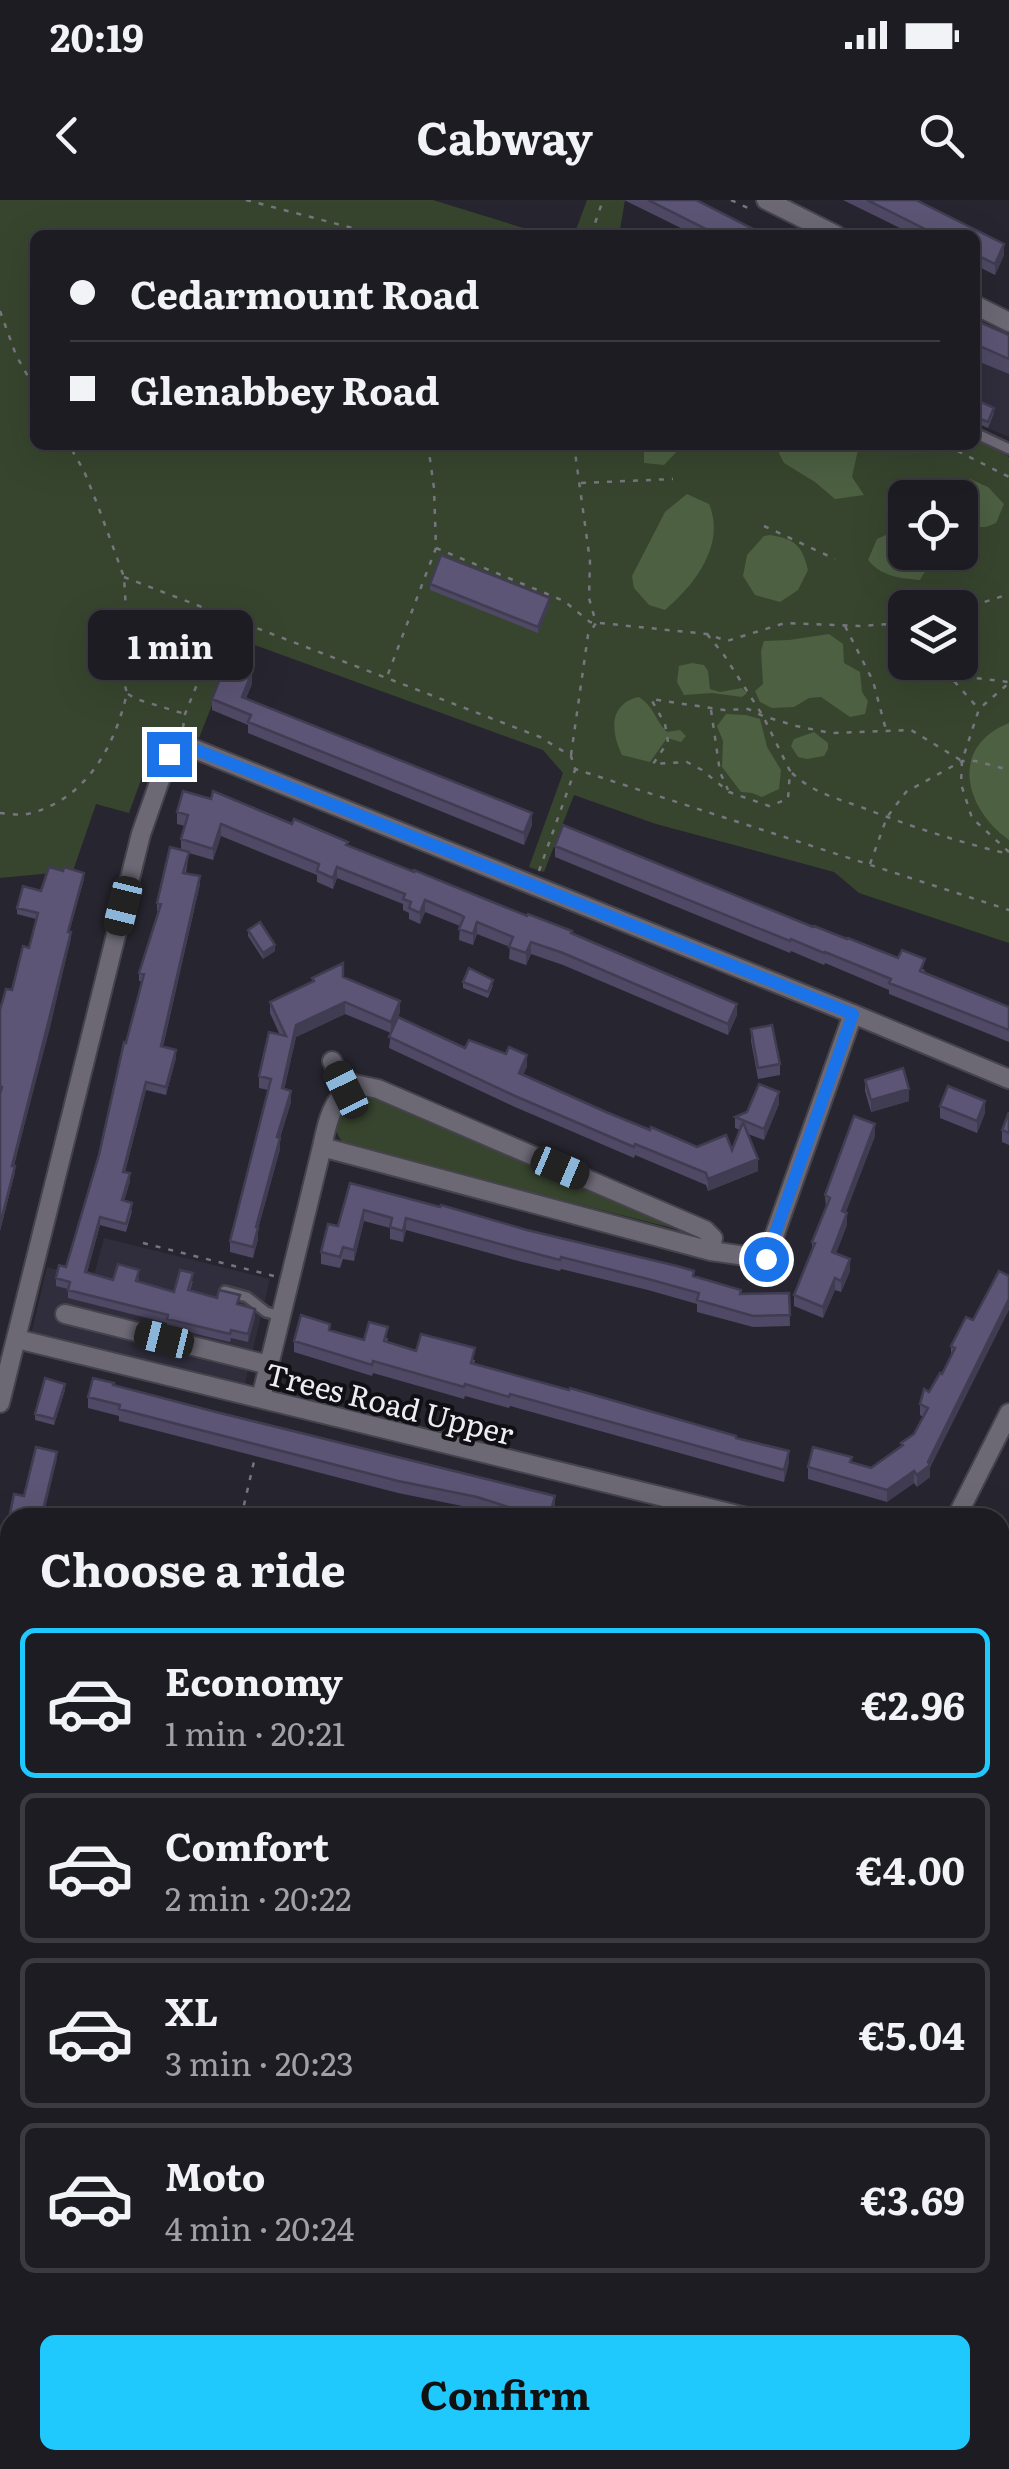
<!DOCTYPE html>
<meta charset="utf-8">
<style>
body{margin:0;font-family:Literata,serif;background:#2a2930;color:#f1f3f6;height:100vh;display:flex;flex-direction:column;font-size:38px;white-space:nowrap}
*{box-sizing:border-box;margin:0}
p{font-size:32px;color:#a0a1a6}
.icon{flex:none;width:55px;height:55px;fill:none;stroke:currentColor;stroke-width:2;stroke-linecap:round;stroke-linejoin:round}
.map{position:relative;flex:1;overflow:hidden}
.side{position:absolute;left:0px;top:1308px;width:1010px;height:962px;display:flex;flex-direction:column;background:#1d1c23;border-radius:30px 30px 0 0;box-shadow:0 10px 40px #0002,0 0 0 2px #3b3a41}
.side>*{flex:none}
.hud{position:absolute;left:30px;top:30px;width:950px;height:220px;border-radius:15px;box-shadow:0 10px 40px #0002,0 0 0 2px #3b3a41;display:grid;align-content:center;height:220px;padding:0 40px;background:#1d1c23}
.fabs{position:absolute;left:888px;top:280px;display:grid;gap:20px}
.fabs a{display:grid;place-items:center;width:90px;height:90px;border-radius:15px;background:#1d1c23;box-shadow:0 10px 40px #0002,0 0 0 2px #3b3a41;font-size:50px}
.end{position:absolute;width:45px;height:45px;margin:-22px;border:12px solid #1a73e8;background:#fff;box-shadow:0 0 0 5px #fff}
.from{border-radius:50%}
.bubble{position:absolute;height:70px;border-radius:15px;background:#1d1c23;box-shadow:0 10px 40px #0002,0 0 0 2px #3b3a41;font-size:32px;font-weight:700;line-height:70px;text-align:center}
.car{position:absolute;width:30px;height:60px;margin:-30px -15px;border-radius:12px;box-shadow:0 0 8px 2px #0007;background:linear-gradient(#222 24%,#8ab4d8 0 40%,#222 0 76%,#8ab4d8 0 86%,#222 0)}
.hud b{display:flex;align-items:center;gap:35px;height:95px;font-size:38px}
.hud b+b{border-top:2px solid #3b3a41}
.hud i{width:25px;height:25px;background:#f1f3f6}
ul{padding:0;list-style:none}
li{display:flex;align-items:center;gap:30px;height:150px;margin:0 20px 15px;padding:0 20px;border:5px solid #3b3a41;border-radius:15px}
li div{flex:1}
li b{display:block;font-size:38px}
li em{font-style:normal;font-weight:700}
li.active{border-color:#20c9fd}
li>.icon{width:90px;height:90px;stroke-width:1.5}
h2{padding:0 40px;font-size:45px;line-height:120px}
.action{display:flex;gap:20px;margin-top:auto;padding:20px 40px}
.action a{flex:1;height:115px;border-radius:15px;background:#20c9fd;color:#111;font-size:40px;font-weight:700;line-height:115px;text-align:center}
.status{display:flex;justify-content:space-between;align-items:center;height:70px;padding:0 50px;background:#1d1c23;direction:ltr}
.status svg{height:28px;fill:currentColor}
header{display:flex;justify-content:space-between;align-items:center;height:130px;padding:0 40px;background:#1d1c23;font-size:45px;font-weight:700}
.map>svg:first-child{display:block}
</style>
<div class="status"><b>20:19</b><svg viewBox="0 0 49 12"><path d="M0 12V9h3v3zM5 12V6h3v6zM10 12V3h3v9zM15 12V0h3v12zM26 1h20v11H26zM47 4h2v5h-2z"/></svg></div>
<header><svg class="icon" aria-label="back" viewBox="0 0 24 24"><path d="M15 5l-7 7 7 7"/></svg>Cabway<svg class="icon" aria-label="search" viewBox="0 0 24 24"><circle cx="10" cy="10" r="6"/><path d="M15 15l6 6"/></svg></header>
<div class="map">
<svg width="1009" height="2269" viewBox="0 0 1009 2269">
<rect width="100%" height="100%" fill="#27252f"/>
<path fill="#302d3c" d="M975,125L1009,140V237L975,223Z
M104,1038L270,1079L244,1187L31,1134L47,1067L93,1079Z"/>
<path fill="#37452e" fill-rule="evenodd" d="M0,0H433L546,35H35V245H975V239L1009,257V743L859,693L834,672L656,624L574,595L544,672L529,667L563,573L543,550L238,439L199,538L174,529L165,531L155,541L129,613L96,604L73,671L0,678ZM905,298H960V352H905ZM905,408H960V462H905Z
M587,0H625L619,35H574Z
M364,893H376L688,1032L346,945C324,927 340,899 364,893Z"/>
<path fill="#4d6042" d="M648,245H683L664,265L644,263V249Z
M775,245H859L852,277L864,295L835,299L815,282L784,263Z
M970,279L988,287L1004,304L996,323L986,327H960V298L945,297L956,284Z
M687,294L709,304C726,344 695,385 665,410L649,405L634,388L632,376L665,312Z
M895,331H905V352L930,353L931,361L920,380C900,378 882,377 868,360L877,339Z
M770,335C795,339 802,345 808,370L798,390L780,402L755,395L743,376L747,355L764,336Z
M829,434L843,444L844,463L860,472L862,492L868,501L865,514L850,517L821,497L809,498L794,507L772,508L760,502L755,491L763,484L761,451L764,441L789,440Z
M692,463L704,465L708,471L710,489L720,492L742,488L747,493L742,497L712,493L684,495L677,482L679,466Z
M639,497C656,509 654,519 667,532L680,530L686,536L681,542L667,538L650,562L622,555C611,532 608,504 639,497Z
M726,514L746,515L760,519L767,547L781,570L779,589L762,597L752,593L741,592L722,567L723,541L717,526Z
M1009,523V640C964,608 949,547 1009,523Z
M814,532L828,543V549L824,556L807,559L798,557L791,546L794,539Z"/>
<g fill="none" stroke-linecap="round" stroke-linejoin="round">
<defs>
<path id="service" d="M975,233L1009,249
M225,1091L247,1097L266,1112L281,1116"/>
<path id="minor" d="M766,0L836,35
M975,105L1009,122
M332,861L346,890
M322,947C327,922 332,899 354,884L378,889L705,1030L713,1038L711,1051
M65,1114L269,1165
M17,1139L750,1318
M261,1198L322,947L711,1051L766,1059L853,814
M0,1203L141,634L169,554L187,546L853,814L1009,879
M956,1318L1009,1213
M1000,1360L1009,1364
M0,1683L10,1686
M1000,1903L1009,1965
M0,2206L10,2212
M125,2260L154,2269
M58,2269L62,2260
M364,2269L368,2260"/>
<path id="secondary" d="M0,1960L10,1962
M871,2260L887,2269"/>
</defs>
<use href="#service" stroke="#45434c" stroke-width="14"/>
<use href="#minor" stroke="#45434c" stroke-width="22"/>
<use href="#secondary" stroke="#45434c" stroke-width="30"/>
<path stroke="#77767e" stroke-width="2.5" stroke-dasharray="5 8" stroke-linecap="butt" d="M246,0L379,35
M731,0L752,10
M591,35L603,0
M0,111L16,155L35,189
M946,245L1009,277
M581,283L673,279
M764,326L835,359
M436,348L564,401L590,422L707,434L727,441L785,423L859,426L905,423
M124,377L540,537L571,556L575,569L1009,710
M960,410L1009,394
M845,426L873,481L886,530
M707,434L724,455L763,516L790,571L788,599L769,606L729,592L702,570L687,562L653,564L668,542L665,524L651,499L724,510L748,509L763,516L796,526L831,533L911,530L962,561
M937,462L978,508
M388,474L436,348L434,288L428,245
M951,475L1008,482
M128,494L136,499L185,514
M711,510L720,572L728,590
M183,528L185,514L224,418
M571,555L588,435L596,423L589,398L590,361L574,245
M792,573C812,592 835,598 861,607C909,626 958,642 1009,654
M0,613C10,614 22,616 32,613C88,597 115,545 127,493L125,486L126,410L124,377L98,306L84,271L69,245
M1009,652L972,618L961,584L962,561L979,509L1009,483
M870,664L887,617L906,592L962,561H976L1009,570
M539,671L575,570
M143,1043L274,1076
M241,1318L255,1257
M481,2269L485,2260"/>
<use href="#service" stroke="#6c6975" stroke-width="9"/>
<use href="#minor" stroke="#6c6975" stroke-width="18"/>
<use href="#secondary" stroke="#6c6975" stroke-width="25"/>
</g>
<path fill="#4f4965" d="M624,0H696L765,35H695Z
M843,0H916L1004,44V55L995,75L975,65V35H914Z
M975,120L1009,135V174L975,160Z
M975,199L994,213L988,228L975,222Z
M430,384L550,404L538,433L430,390Z
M228,479L252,484L246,498L532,625L524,645L248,533V525L212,510V499Z
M177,612L292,624L572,734L737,815L728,835L563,765L531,754L526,765L509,759L510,747L477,734L473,745L459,740L460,726L425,712L420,724L409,719V713L403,710V704L337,678L333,689L317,682V675L221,636L213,660L189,653L186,673L200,684L163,847L176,858L166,895L146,890L125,972L130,981L124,1001L132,1011L126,1032L100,1025L87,1073L113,1080L139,1078L138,1082L174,1092L193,1081L190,1091L239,1105L255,1117L248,1142L231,1138L230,1142L167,1127V1123L68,1098V1089L56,1086V1078L66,1067L99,955L142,781H139V773L159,712L157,711V703L181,650V639L185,626L177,624Z
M555,646L813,727L925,770L924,773L1009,807V842L889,794V790L825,763L824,765L791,751L790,753L555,657Z
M84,679L69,732L71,738L14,966L15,972L0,1031V810L12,790L29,748L36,719L17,714V708L41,691Z
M248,730L275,751L263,759L248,736Z
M343,777L400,812L396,822L465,848L527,866L523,875L606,912L697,947L732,950L740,930L735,928V917L779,904L764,940L748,934L758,971L708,991L706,985L635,955L634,958L515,907L389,848L391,833L345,814L296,837L284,889L291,902L280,938V949L258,1029V1039L253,1058L230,1052V1041L268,890L259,888V876L280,835L270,813V802L312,782V778Z
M463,782L493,785L488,798L463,788Z
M751,829L780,864V875L758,879L751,841Z
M865,880L909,901L871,912L865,891Z
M940,906L985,913L977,933L940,918Z
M1009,912V945L1002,942V930Z
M875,936L845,1013L847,1025L836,1053L850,1071L841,1092L835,1090L823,1118L794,1106V1095L812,1051V1042L826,1008L825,995Z
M350,983L694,1077L741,1094L789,1093L790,1126L753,1127L697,1112V1104L648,1090L561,1069L560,1071L522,1062L406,1030L403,1042L390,1039V1028L364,1021L354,1061L343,1059L340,1068L321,1064V1052L338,1026Z
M966,1117L930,1268V1277L917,1287L914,1283L887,1302L808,1279V1267L852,1263L871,1268L901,1247V1243L914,1234L923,1217L920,1215V1204L942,1174L951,1156V1146Z
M330,1131L364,1140L388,1138L387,1142L416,1151L475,1160L474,1164L736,1238L789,1262L784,1282L510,1206L509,1208L465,1196L464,1199L373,1173L372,1176L294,1152V1141Z
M114,1186L555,1308L552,1318H506L477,1309L398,1293L119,1221V1216L88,1208V1197Z
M65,1190L54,1225L35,1220V1214Z
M1000,1476L1009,1514L1008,1652L1000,1587Z
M0,1602L10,1604V1650L0,1648Z
M0,1717L10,1719V1753L0,1751Z
M0,1873L10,1876V1917L0,1914Z
M0,1981L10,1984V2027L0,2024Z
M0,2136L5,2138L10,2136V2170L0,2166Z
M726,2260H795L817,2269H744Z"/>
<path fill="#403c52" d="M1004,44V55L995,75V64Z
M550,398V404L538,433V427Z
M252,472V484L242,508V497Z
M532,613V625L524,645V633Z
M221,624V636L213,660V649Z
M337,667V678L333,689V678Z
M84,673V679L68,737V732Z
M200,676V684L161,854V846Z
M425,700V712L420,724V713Z
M477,722V734L473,745V734Z
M71,732V738L50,828L12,972V966Z
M531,742V754L526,765V753Z
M275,745V751L263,759V753Z
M400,801V812L391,833V822Z
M345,802V814L296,837L282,900V888L296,825Z
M737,804V815L728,835V824Z
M176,850V858L166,895V887Z
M527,855V866L519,885V873Z
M146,882V890L123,980V972Z
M909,889V901L871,912V900Z
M291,891V902L280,938V949L258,1029V1039L253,1058L256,1027L277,937Z
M779,892V904L764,940V929Z
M985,901V913L977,933V921Z
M875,924V936L842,1023V1011Z
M758,959V971L708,991V979Z
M15,966V972L0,1031V1025Z
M130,973V981L122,1008V1000Z
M364,1010V1021L354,1061V1050Z
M847,1013V1025L832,1063V1052Z
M100,1017V1025L85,1080V1072Z
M406,1018V1030L403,1042V1031Z
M850,1059V1071L841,1092V1081Z
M835,1078V1090L823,1118V1107Z
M1009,1099V1110L930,1268V1277L917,1287V1275L928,1262Z
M255,1109V1117L248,1142V1134Z
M65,1184V1190L54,1225V1219Z
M789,1251V1262L784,1282V1270Z
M57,1252V1259L43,1318H41Z
M914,1271V1283L887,1302V1290Z
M555,1296V1308L552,1318H549Z
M1009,1430V1442L1000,1448V1436Z
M432,2260H436L433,2269H428Z
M8,2261V2269H0V2263Z"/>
<path fill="#5c5575" stroke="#403c52" stroke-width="2.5" d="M648,0H696L765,35H718Z
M867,0H916L1004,44L995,64L975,54V35H937Z
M975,120L1009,135V159L975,144Z
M975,199L994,208L988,222L975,217Z
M441,355L550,398L538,427L430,384Z
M234,464L252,472L242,497L532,613L524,633L248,522L251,515L212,499L221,476L228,479Z
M183,591L211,599L213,591L292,624L294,619L348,642L346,645L414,672V670L527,716L528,714L572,731L571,733L737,804L728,824L563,753L531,742L526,753L509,747L513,737L477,722L473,734L459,729L464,717L461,715L425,700L420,713L409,708L411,702L403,699L405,694L337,667L333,678L317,671L319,664L221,624L213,649L181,639L188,615L177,612Z
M563,625L813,727L814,726L847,739L848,738L898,758L902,750L925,759L920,771L1009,807V830L889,783L891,779L825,752L824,753L791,739L790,741L555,646Z
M170,647L189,652L183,673L200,676L161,846L176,850L166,887L146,882L123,972L130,973L122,1000L132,1003L126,1024L100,1017L85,1072L113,1080L118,1064L139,1070L136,1081L174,1092L180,1070L193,1073L188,1090L217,1098L219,1090L240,1095L237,1104L255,1109L248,1134L231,1130L230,1134L167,1119L168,1115L68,1090L70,1082L56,1078L59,1065L66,1067L99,955L124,842L126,843L144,774L139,773L161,704L157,703Z
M49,667L63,671L64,667L84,673L68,732H71L12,966H15L0,1025V894L2,887L0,886V810L6,789L12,790L23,746L29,748L38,713L17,708L23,686L41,691Z
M260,722L275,745L263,753L248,730Z
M343,763V777L400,801L391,822L345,802L296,825L282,888L291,891L277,937L280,938L256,1027L258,1028L253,1047L230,1041L271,879L259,876L269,832L286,836L270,802L314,781L312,778Z
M469,768L493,780L488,792L463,782Z
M398,817L465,848L469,840L506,854L509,847L527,855L519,873L606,912L650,930L651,927L697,947L726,935L732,950L743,922L758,959L708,979L706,973L635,944L634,947L515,896L389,837Z
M772,825L780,864L758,868L751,829Z
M903,868L909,889L871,900L865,880Z
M759,884L779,892L764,929L735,917L747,912Z
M948,886L985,901L977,921L940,906Z
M1009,912V933L1002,930Z
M854,916L875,924L842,1011L847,1013L832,1052L850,1059L841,1081L835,1078L823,1107L794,1095L815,1043L812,1042L830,998L825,995Z
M350,983L440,1007L441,1005L527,1030L677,1066L694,1071L693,1076L741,1090L740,1094L789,1093L790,1115L753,1116L697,1100L699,1093L648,1079L561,1057L560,1060L522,1050L406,1018L403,1031L390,1027L392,1018L364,1010L354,1050L343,1047L340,1057L321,1052L328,1024L338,1026Z
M999,1071L1009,1076V1099L928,1262L930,1265L917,1275L914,1271L887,1290L808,1267L813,1247L852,1257L850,1262L871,1268L903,1245L901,1243L914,1234L928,1208L920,1204L924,1189L929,1192L940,1173L942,1174L955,1148L951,1146L966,1117L973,1120Z
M301,1115L330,1124L329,1130L364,1140L369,1122L388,1127L384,1141L416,1151L421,1134L475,1148L471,1163L569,1190L570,1188L736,1236V1238L789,1251L784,1270L510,1194L509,1197L465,1184L464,1187L373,1161L372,1165L294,1141Z
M45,1178L65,1184L54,1219L35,1214Z
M93,1178L114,1183L113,1185L212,1211L555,1296L549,1318H543L477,1297L398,1281L119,1209L120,1205L88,1197Z
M36,1247L57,1252L41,1318H10V1456L4,1478H2L0,1483V1362L14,1294L24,1296Z
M1009,1404V1430L1000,1436V1410Z
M1000,1476H1005L1009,1514L1008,1640L1000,1575Z
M0,1602L10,1604V1640L0,1638Z
M0,1717L10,1719V1742L0,1740Z
M0,1873L10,1876V1911L0,1909Z
M0,1981L10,1984V2014L0,2011Z
M6,2134L10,2136V2158L0,2154V2136L5,2138Z
M0,2230L8,2261L0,2263Z
M403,2260H432L428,2269H400Z
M749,2260H795L805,2265L806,2263L817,2269H766Z
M491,2264L501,2269H488Z"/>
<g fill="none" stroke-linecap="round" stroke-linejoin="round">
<path stroke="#1a73e8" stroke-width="12" d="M169,554L187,546L853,814L766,1059"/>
</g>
<g text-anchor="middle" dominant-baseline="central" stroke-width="8" stroke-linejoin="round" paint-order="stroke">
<g font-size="30" fill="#edecf3" stroke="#100f13">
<text transform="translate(390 1202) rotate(14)">Trees Road Upper</text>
</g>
</g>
</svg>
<div class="fabs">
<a><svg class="icon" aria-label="locate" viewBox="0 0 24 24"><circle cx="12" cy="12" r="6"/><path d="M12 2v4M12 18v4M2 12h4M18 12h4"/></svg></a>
<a><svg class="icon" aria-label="layers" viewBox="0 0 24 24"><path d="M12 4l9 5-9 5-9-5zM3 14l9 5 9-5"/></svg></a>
</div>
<i class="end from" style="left:766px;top:1059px"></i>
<i class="end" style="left:169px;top:554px"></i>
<div class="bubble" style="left:88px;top:410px;width:165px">1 min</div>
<i class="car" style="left:123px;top:706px;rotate:194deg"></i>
<i class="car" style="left:346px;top:890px;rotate:334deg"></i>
<i class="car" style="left:560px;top:968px;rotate:113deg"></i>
<i class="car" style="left:164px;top:1139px;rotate:284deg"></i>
<div class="hud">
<b><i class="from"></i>Cedarmount Road</b>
<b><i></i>Glenabbey Road</b>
</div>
<section class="side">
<h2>Choose a ride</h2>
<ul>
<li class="active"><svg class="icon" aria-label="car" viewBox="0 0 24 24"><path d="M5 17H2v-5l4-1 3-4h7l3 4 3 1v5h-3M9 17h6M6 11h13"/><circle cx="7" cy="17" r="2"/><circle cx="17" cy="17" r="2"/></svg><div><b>Economy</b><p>1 min · 20:21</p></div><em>€2.96</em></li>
<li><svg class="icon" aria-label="car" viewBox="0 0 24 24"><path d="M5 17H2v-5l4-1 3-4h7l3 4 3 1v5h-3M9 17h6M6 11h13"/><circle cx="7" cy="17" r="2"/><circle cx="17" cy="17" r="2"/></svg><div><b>Comfort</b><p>2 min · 20:22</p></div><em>€4.00</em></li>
<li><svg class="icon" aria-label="car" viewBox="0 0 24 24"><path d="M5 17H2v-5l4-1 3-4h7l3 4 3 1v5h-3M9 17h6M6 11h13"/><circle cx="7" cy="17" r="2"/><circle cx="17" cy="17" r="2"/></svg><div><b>XL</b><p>3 min · 20:23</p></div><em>€5.04</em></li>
<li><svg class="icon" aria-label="car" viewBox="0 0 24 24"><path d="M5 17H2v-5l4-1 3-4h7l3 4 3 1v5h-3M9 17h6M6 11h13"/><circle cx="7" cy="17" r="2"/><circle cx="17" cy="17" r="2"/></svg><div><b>Moto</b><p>4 min · 20:24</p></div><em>€3.69</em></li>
</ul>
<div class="action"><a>Confirm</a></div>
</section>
</div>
